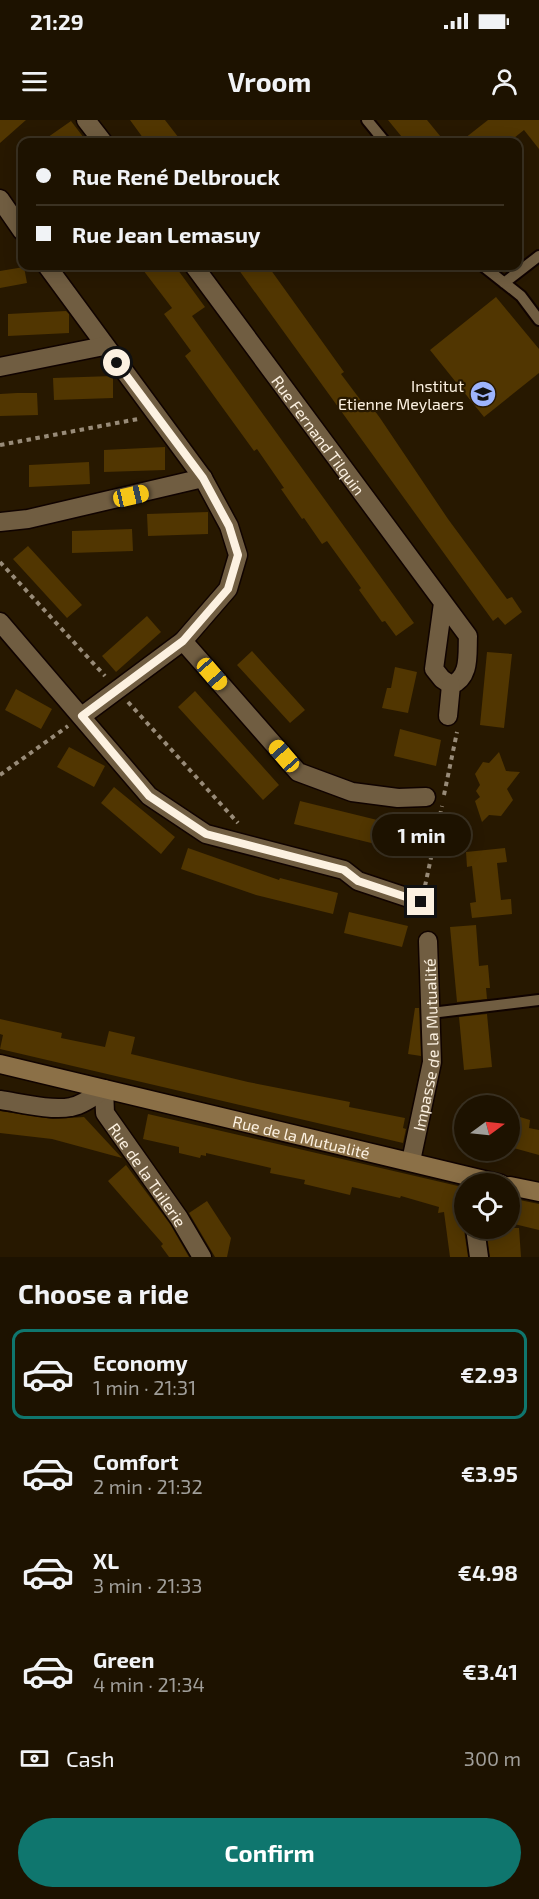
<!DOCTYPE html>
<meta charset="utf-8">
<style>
body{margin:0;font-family:"Exo 2",sans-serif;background:#2a200f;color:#f1f3f6;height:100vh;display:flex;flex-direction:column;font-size:22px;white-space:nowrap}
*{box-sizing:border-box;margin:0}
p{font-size:20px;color:#a09e99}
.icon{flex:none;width:33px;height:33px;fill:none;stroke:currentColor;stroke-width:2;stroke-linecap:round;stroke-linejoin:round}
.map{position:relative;height:1137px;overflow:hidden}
.panel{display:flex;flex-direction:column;background:#1d1200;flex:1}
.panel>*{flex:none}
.banner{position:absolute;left:18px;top:18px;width:504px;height:132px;border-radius:12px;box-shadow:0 3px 15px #0003,0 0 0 2px #3b3222;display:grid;align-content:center;height:132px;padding:0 18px;background:#1d1200}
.needle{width:39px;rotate:75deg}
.tools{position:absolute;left:454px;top:975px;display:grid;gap:12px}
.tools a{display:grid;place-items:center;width:66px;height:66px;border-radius:50%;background:#1d1200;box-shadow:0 3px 15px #0003,0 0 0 2px #3b3222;font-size:30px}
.end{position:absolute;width:27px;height:27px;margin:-14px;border:8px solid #fcf1e1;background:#111;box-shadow:0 0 0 3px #111}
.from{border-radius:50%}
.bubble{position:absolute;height:42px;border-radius:21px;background:#1d1200;box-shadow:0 3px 15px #0003,0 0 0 2px #3b3222;font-size:20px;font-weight:700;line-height:42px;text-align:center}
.car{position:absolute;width:18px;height:36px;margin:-18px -9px;border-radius:8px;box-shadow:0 0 4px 2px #0007;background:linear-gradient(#f5c518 24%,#345 0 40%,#f5c518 0 76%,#345 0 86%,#f5c518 0)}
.banner b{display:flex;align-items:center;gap:21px;height:57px;font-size:22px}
.banner b+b{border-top:2px solid #3b3222}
.banner i{width:15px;height:15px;background:#f1f3f6}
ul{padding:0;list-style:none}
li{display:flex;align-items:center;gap:18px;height:90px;margin:0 12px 9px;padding:0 6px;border:3px solid transparent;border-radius:12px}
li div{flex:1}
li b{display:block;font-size:22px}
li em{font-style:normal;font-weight:700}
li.selected{border-color:#0f766e}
li>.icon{width:54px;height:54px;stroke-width:1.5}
h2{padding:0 18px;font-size:27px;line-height:72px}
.pay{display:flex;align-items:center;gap:15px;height:66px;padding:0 18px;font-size:22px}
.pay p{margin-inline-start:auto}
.button{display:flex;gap:12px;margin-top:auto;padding:12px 18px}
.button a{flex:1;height:69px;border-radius:36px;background:#0f766e;color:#fff;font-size:24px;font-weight:700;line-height:69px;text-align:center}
.status{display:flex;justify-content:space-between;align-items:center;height:42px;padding:0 30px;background:#1d1200;direction:ltr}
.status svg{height:16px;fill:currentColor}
header{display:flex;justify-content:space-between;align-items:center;height:78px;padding:0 18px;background:#1d1200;font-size:27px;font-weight:700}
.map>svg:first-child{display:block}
</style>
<div class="status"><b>21:29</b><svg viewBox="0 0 49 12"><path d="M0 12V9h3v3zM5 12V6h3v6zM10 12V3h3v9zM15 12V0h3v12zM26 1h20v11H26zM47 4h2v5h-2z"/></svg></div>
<header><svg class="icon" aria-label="menu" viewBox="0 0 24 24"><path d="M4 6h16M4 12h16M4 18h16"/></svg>Vroom<svg class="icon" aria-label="person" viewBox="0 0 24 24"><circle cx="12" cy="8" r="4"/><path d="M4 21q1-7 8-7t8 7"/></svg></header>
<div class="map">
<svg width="539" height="1137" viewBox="0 0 539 1137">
<rect width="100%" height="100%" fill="#271800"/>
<path fill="#513601" d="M0,0H26L0,23Z
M130,0H165L182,22H146Z
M388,0H427L445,22H406Z
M488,0H539V29L524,10L509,22H460Z
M71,1L87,22H41Z
M140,146H175L205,187L192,196L414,503L396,516L385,501L382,502L359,470L361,468L327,421L322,424L304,398L302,399L281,369L284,368L257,329L254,331L185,236L191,231L164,194L172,188Z
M236,146H268L344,252L341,254L365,286L369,283L380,298L448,399L507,479L512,477L522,492L505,505L498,497L493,501Z
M24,147L27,163L0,168V151Z
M496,177L539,229V253L484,297L430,230Z
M66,191L69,194V213L8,216V194Z
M113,256V278L54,280L53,258Z
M17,273H37L38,295L0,296V274Z
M165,327V350L104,352V330Z
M89,342L90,364L29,367V345Z
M208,392V414L148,416L147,394Z
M132,409L133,431L72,433V411Z
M28,426L82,485L67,498L13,439Z
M147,496L161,512L116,552L102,536Z
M252,531L305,590L290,603L237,545Z
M487,532L512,534L504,608L480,605Z
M395,547L417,552L408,593L382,588L387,568H391Z
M16,569L52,589L41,609L5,590Z
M195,571L279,665L263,680L178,587Z
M400,609L441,620L436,646L394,636Z
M69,627L105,646L94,667L57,647Z
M499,632L506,651L520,652L507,669L513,680L501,696L489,695L482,702L475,681L480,677L476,671L480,665L475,654L483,642L489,643Z
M114,667L175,717L161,734L101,683Z
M300,681L422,711L416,734L294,704Z
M188,728L279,760L280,758L338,773L333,794L256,775L181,749Z
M505,728L507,742L497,743L499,762L501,780L511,779L512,794L472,798L470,783L476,782L472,746L467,747L466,732Z
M349,792L408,806L402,827L344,813Z
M476,805L479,846L488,845L490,868H486L487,879L457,882L450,807Z
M415,888H419L421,936L408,934Z
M487,894L492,947L464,950L459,897Z
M0,899L62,913L61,918L105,927L109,911L135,917L131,934L248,962L350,982L349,987L405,998L403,1008L406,1009L403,1023L0,929L3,915L0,914Z
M0,991L53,999L84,997L122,1038L52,1019L0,1013Z
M148,994L458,1066L464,1071V1110L468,1137H450L444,1092L438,1093L439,1087L401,1076L400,1078L352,1067L350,1075L304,1064L305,1060L270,1053L271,1048L206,1033V1036L201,1035L200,1038L179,1033V1027L143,1019Z
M510,994L530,1000L529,1008L539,1010V1035L510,1027Z
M126,1045L170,1104L189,1137H169L161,1126L163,1124L108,1061Z
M510,1078L539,1084V1110L510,1103Z
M207,1081L231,1118L227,1137H215L189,1093Z
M486,1108H519L521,1137H490Z"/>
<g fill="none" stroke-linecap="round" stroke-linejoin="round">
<defs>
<path id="lane" d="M367,0L385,22
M483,146L521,176L539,200
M504,163L539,136
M431,893L539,880"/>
<g id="street">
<path d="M86,0L103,22"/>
<path d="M0,79L22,111"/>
<path d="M47,146L203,358L229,406L238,435L228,469L183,521L82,596"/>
<path id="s1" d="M194,146L468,516C467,534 471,557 451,565L442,559L434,549L443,483"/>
<path d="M0,247L104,226"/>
<path d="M0,402L28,399L203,358"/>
<path d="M0,502L149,676L206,714L344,750L358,761L421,782"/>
<path d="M183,521L298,652L352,672L398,678L426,677"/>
<path d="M448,596L451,565"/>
<path id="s2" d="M104,969L105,993L179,1098L202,1137"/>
<path d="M0,980C20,983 51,991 71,987C83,985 94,976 104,969"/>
<path id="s3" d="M411,1041L432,942L428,821"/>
<path d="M475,1108L479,1137"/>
</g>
<g id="secondary">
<path id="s4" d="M0,944L501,1064"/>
<path d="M510,1066L539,1072"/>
</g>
</defs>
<use href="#lane" stroke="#100300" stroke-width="14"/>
<use href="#street" stroke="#100300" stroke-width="21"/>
<use href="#secondary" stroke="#100300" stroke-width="21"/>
<path stroke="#988b78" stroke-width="4" stroke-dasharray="4.5 4.5" stroke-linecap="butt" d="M0,325L138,299
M0,442L105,556
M128,582L238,703
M0,655L68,606
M444,675L457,612
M425,766L442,686"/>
<use href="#lane" stroke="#705d41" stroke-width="10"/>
<use href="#street" stroke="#705d41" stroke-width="18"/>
<use href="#secondary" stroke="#8b7047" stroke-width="18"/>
</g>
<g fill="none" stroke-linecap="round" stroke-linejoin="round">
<path stroke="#fcf1e1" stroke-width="8" d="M117,243L203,358L229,406L238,435L228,469L183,521L82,596L149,676L206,714L344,750L358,761L421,782"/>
</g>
<defs>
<symbol id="school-disc" viewBox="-11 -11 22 22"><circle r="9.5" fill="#9db4fd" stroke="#271800"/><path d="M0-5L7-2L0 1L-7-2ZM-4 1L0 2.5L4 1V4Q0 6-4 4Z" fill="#111"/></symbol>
</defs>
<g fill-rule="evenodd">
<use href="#school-disc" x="468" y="259" width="30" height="30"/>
</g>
<g text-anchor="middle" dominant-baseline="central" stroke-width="4.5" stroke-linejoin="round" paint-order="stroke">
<g font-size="16" fill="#fcf1e1" stroke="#271800" text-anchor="end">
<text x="464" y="265">Institut<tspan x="464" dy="18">Etienne Meylaers</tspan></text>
</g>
<g font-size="16" fill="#fcf1e1" stroke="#271800">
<text stroke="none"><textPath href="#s1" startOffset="210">Rue Fernand Tilquin</textPath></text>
<text stroke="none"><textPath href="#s3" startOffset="118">Impasse de la Mutualité</textPath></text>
<text stroke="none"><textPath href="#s4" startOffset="310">Rue de la Mutualité</textPath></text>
<text stroke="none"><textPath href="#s2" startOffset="99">Rue de la Tuilerie</textPath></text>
</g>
</g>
</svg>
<div class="tools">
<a><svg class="needle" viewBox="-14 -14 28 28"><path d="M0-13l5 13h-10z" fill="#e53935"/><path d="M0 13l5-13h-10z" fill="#a09e99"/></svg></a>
<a><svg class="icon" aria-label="locate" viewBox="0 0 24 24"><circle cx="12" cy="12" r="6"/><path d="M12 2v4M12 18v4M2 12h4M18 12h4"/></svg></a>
</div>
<i class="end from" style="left:117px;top:243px"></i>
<i class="end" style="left:421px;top:782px"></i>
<div class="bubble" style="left:372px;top:694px;width:99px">1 min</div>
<i class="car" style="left:131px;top:376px;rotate:77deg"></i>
<i class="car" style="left:212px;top:554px;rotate:139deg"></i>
<i class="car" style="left:284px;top:636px;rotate:319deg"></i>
<div class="banner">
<b><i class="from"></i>Rue René Delbrouck</b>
<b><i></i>Rue Jean Lemasuy</b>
</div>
</div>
<section class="panel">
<h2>Choose a ride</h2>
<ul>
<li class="selected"><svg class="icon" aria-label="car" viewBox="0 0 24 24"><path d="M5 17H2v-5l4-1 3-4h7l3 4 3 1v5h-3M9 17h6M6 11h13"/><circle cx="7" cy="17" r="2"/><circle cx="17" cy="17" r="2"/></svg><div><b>Economy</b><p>1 min · 21:31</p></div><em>€2.93</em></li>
<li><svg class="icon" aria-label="car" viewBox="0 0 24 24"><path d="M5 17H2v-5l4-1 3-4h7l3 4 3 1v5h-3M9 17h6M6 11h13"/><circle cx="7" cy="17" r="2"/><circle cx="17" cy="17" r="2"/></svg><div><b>Comfort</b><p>2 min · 21:32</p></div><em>€3.95</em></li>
<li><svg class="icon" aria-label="car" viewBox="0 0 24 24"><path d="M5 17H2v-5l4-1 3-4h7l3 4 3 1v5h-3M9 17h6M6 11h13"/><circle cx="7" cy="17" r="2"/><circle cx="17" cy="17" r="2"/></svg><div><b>XL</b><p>3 min · 21:33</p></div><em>€4.98</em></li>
<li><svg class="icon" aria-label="car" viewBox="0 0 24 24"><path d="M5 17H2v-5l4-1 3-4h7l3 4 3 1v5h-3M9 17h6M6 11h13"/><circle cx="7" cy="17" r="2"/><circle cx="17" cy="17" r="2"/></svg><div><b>Green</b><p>4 min · 21:34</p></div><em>€3.41</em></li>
</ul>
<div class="pay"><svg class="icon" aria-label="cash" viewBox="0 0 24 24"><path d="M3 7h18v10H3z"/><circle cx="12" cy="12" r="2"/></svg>Cash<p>300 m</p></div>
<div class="button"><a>Confirm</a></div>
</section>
